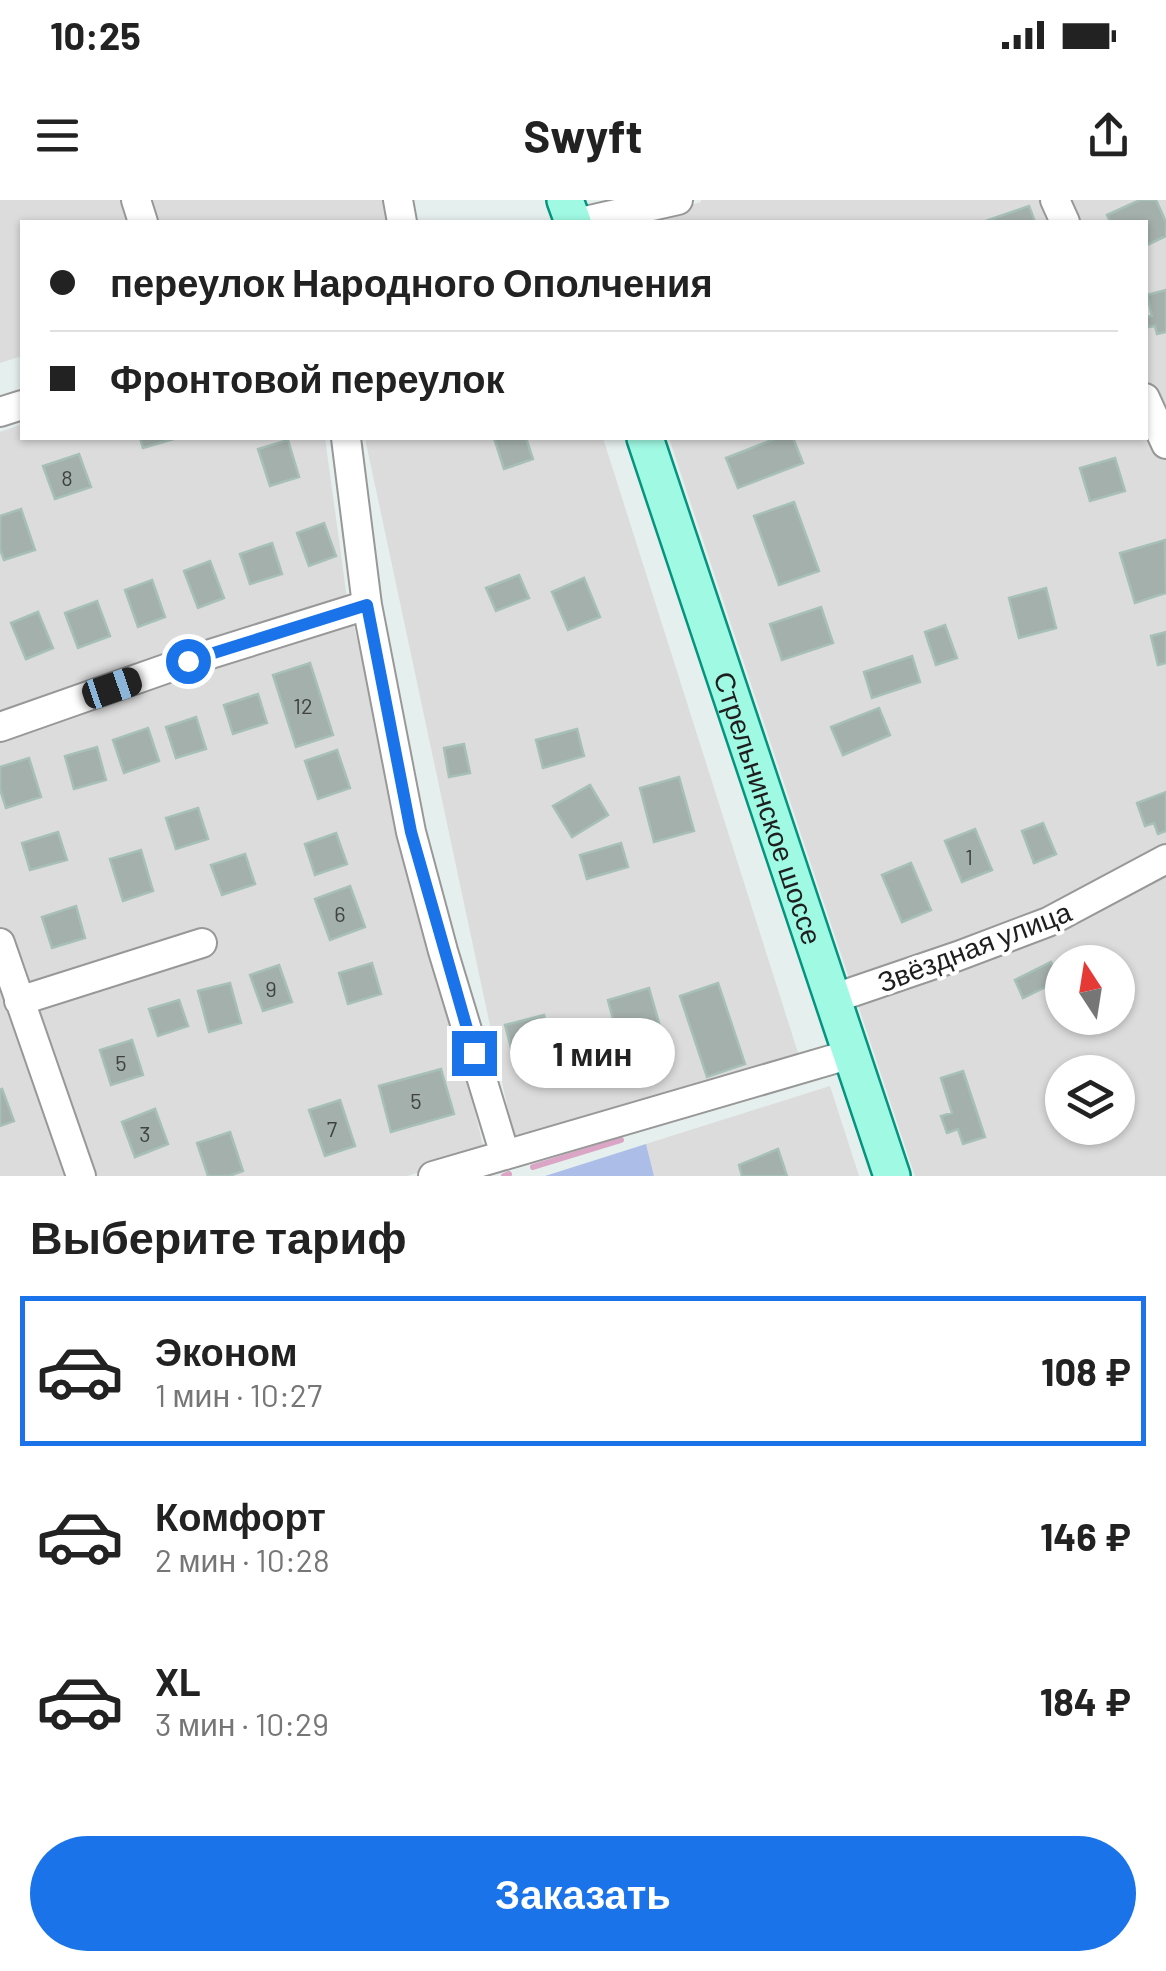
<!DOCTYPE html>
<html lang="ru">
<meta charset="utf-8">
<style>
body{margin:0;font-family:Barlow,sans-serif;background:#f6f6f6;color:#222;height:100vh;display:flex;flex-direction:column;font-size:38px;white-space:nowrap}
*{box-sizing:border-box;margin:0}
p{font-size:32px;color:#767676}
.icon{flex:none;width:55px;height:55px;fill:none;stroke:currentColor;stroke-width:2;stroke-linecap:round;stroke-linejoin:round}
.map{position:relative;height:976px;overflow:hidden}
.details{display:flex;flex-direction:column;background:#fff;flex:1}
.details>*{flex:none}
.banner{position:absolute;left:20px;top:20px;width:1128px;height:220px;border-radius:0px;box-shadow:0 2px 8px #0004;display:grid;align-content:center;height:220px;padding:0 30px;background:#fff}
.needle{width:65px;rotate:348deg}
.fabs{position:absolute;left:1045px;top:745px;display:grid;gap:20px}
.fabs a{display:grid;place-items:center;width:90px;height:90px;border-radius:50%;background:#fff;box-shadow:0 2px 8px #0004;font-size:50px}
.end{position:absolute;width:45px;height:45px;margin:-22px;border:12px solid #1a73e8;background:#fff;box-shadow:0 0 0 5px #fff}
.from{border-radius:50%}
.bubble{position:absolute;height:70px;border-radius:35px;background:#fff;box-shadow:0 2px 8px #0004;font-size:32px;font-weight:700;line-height:70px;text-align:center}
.car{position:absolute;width:30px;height:60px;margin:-30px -15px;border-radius:12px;box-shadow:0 0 8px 2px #0007;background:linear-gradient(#222 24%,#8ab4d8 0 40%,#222 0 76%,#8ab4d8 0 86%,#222 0)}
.banner b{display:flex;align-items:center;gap:35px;height:95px;font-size:38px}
.banner b+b{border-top:2px solid #e0e0e0}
.banner i{width:25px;height:25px;background:#222}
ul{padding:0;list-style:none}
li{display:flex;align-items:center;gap:30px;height:150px;margin:0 20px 15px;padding:0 10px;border:5px solid transparent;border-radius:0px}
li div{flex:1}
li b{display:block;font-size:38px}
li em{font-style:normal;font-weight:700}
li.on{border-color:#1a73e8}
li>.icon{width:90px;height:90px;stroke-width:1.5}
h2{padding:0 30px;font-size:45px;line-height:120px}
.cta{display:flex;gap:20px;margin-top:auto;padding:20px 30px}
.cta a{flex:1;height:115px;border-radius:60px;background:#1a73e8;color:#fff;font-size:40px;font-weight:700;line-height:115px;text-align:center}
.status{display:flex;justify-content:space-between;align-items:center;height:70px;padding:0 50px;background:#fff;direction:ltr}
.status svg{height:28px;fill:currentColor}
header{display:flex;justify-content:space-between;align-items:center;height:130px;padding:0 30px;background:#fff;font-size:45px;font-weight:700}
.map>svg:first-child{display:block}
</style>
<div class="status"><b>10:25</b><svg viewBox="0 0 49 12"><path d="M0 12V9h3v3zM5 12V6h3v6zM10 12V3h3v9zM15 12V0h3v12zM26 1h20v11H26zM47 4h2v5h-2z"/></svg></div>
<header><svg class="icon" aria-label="menu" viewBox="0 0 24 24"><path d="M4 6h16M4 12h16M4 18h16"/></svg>Swyft<svg class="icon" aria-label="share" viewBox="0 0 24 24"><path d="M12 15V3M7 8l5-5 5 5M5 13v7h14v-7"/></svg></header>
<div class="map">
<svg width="1166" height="976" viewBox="0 0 1166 976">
<rect width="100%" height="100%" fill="#e5efed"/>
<path fill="#dbdcdb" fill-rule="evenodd" d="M0,0H384L388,22H22V156L0,163Z
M701,0H1166V976H915L669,238H1145V22H641L701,2ZM1062,762H1118V818H1062ZM1062,872H1118V928H1062Z
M22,224V238H325L347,399L485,953L407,976H0V232Z
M365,238H603L798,853L514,938Z
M830,886L859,976H654L646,944Z"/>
<path fill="#acbee8" d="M646,944L654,976H545Z"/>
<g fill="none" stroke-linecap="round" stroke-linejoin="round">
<path stroke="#dba6c5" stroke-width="6" d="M533,967L621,940
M504,976L509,974"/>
</g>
<path fill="#a4b0ac" stroke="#a7c0b7" stroke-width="2.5" d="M1140,0H1156L1166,22V36L1145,46V22H1110L1107,15Z
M1029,6L1035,22H983Z
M1166,90V132L1157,134L1155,126L1148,127L1145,117L1152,116L1147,95Z
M140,238H177L143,248Z
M494,238H526L533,259L504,269Z
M777,238H793L803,263L738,288L726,258Z
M288,240L299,277L270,286L258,249Z
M79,254L91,287L55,299L43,266Z
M1115,258L1125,291L1090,301L1080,268Z
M794,302L819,371L779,385L754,316Z
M21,309L35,350L4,360L0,349V316Z
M324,323L336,356L309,366L297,333Z
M1165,340L1166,393L1135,403L1120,353Z
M272,343L282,374L250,384L240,354Z
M210,361L224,398L198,408L184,371Z
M519,375L529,398L496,411L486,388Z
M584,378L600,417L568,430L552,392Z
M152,380L165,417L138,427L125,390Z
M1046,388L1056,428L1019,438L1009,398Z
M97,401L110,436L78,448L65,413Z
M821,407L833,443L782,460L770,424Z
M38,412L53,448L26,459L11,423Z
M945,425L957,458L936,465L925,432Z
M1166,432V463L1158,465L1151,436Z
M912,456L920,482L872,498L864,472Z
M310,463L333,535L296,547L273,475Z
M258,494L267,523L233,534L224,505Z
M879,508L890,535L843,555L831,527Z
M196,517L206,549L176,558L166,527Z
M148,528L159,561L124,573L113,540Z
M577,529L584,556L543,568L536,540Z
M464,544L470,573L449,577L444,548Z
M97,547L106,580L74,589L65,556Z
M337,550L350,588L318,599L305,561Z
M29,558L41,597L6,608L0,589V567Z
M679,577L694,631L654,642L640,588Z
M590,585L608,615L572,637L553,606Z
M1166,592V631L1158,634L1154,623L1145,626L1137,603Z
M198,608L208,639L176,649L166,618Z
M1043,623L1056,654L1034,663L1022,631Z
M975,629L992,670L962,682L945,641Z
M58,632L67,660L30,670L22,643Z
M336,633L347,664L315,675L305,644Z
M621,643L628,667L587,679L580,655Z
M141,650L153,691L123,701L110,659Z
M245,654L255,684L222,695L211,665Z
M911,663L931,710L902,722L882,675Z
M350,686L365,727L330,740L315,699Z
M76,706L85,738L52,748L42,717Z
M1051,762L1060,780L1023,798L1015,780Z
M372,763L381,794L348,804L339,773Z
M279,765L292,802L263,811L250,775Z
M230,783L241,823L209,832L198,791Z
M718,783L745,864L707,877L680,796Z
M649,788L661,830L619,842L608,800Z
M179,800L188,826L158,836L149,809Z
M544,815L554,853L515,863L505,825Z
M132,840L143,875L111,885L100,850Z
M441,869L454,914L391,932L379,886Z
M963,871L985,937L963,944L958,929L947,933L941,916L952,913L941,878Z
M2,889L14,921L0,926V890Z
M340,900L355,946L325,956L309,910Z
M155,909L168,944L135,957L122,922Z
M230,932L243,971L229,976H208L197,943Z
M778,949L787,976H742L739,965Z"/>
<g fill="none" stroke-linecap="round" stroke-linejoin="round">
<defs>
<path id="minor" d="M136,0L143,22
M398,0L402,22
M1055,0L1065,22
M581,22L678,0
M1145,198L1166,244
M0,212L22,205
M346,238L367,405L411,632L443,751L505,955
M0,527L188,461L367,405
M0,743L81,976
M832,799L958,756L1048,722L1166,659
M19,801L202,743
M433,976L851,854"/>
<g id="major">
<path d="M565,0L573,22"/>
<path id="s1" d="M645,238L892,976"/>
</g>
</defs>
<use href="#minor" stroke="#989898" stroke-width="32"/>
<use href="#major" stroke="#04947f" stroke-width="40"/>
<use href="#minor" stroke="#fff" stroke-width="28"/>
<use href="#major" stroke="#9ff9e3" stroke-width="35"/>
</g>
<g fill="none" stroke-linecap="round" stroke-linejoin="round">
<path stroke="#1a73e8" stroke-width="12" d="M188,461L367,405L411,632L474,853"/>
</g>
<g text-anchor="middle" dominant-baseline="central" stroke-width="8" stroke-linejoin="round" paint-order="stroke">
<g font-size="22" fill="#404242">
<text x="67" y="277">8</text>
<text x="303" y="505">12</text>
<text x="969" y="656">1</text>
<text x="340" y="713">6</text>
<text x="271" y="788">9</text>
<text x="121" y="862">5</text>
<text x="416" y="900">5</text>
<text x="332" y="928">7</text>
<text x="145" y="933">3</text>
</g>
<g font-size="28" fill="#1e1e1e" stroke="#fff">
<text stroke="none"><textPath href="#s1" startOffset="390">Стрельнинское шоссе</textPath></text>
<text transform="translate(974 746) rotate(-21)">Звёздная улица</text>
</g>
</g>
</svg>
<div class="fabs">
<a><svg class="needle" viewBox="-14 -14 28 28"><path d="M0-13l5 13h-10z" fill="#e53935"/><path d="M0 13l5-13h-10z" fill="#767676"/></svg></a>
<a><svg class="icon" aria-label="layers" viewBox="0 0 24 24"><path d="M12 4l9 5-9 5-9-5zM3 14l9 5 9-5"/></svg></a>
</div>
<i class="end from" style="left:188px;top:461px"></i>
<i class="end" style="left:474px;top:853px"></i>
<div class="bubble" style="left:510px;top:818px;width:165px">1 мин</div>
<i class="car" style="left:112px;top:488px;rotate:71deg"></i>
<div class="banner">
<b><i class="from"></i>переулок Народного Ополчения</b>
<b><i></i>Фронтовой переулок</b>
</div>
</div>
<section class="details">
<h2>Выберите тариф</h2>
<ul>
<li class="on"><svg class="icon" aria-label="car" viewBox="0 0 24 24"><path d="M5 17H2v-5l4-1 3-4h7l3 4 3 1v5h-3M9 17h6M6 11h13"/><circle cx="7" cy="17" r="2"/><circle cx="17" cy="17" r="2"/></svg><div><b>Эконом</b><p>1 мин · 10:27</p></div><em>108 ₽</em></li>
<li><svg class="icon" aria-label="car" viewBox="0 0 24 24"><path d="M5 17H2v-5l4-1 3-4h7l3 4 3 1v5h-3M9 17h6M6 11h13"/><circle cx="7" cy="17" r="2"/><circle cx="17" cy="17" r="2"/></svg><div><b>Комфорт</b><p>2 мин · 10:28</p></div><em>146 ₽</em></li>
<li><svg class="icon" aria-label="car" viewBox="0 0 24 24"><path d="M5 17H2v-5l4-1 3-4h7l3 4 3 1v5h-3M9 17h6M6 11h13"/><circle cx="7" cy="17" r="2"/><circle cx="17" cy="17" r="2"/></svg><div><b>XL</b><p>3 мин · 10:29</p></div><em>184 ₽</em></li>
</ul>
<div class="cta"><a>Заказать</a></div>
</section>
